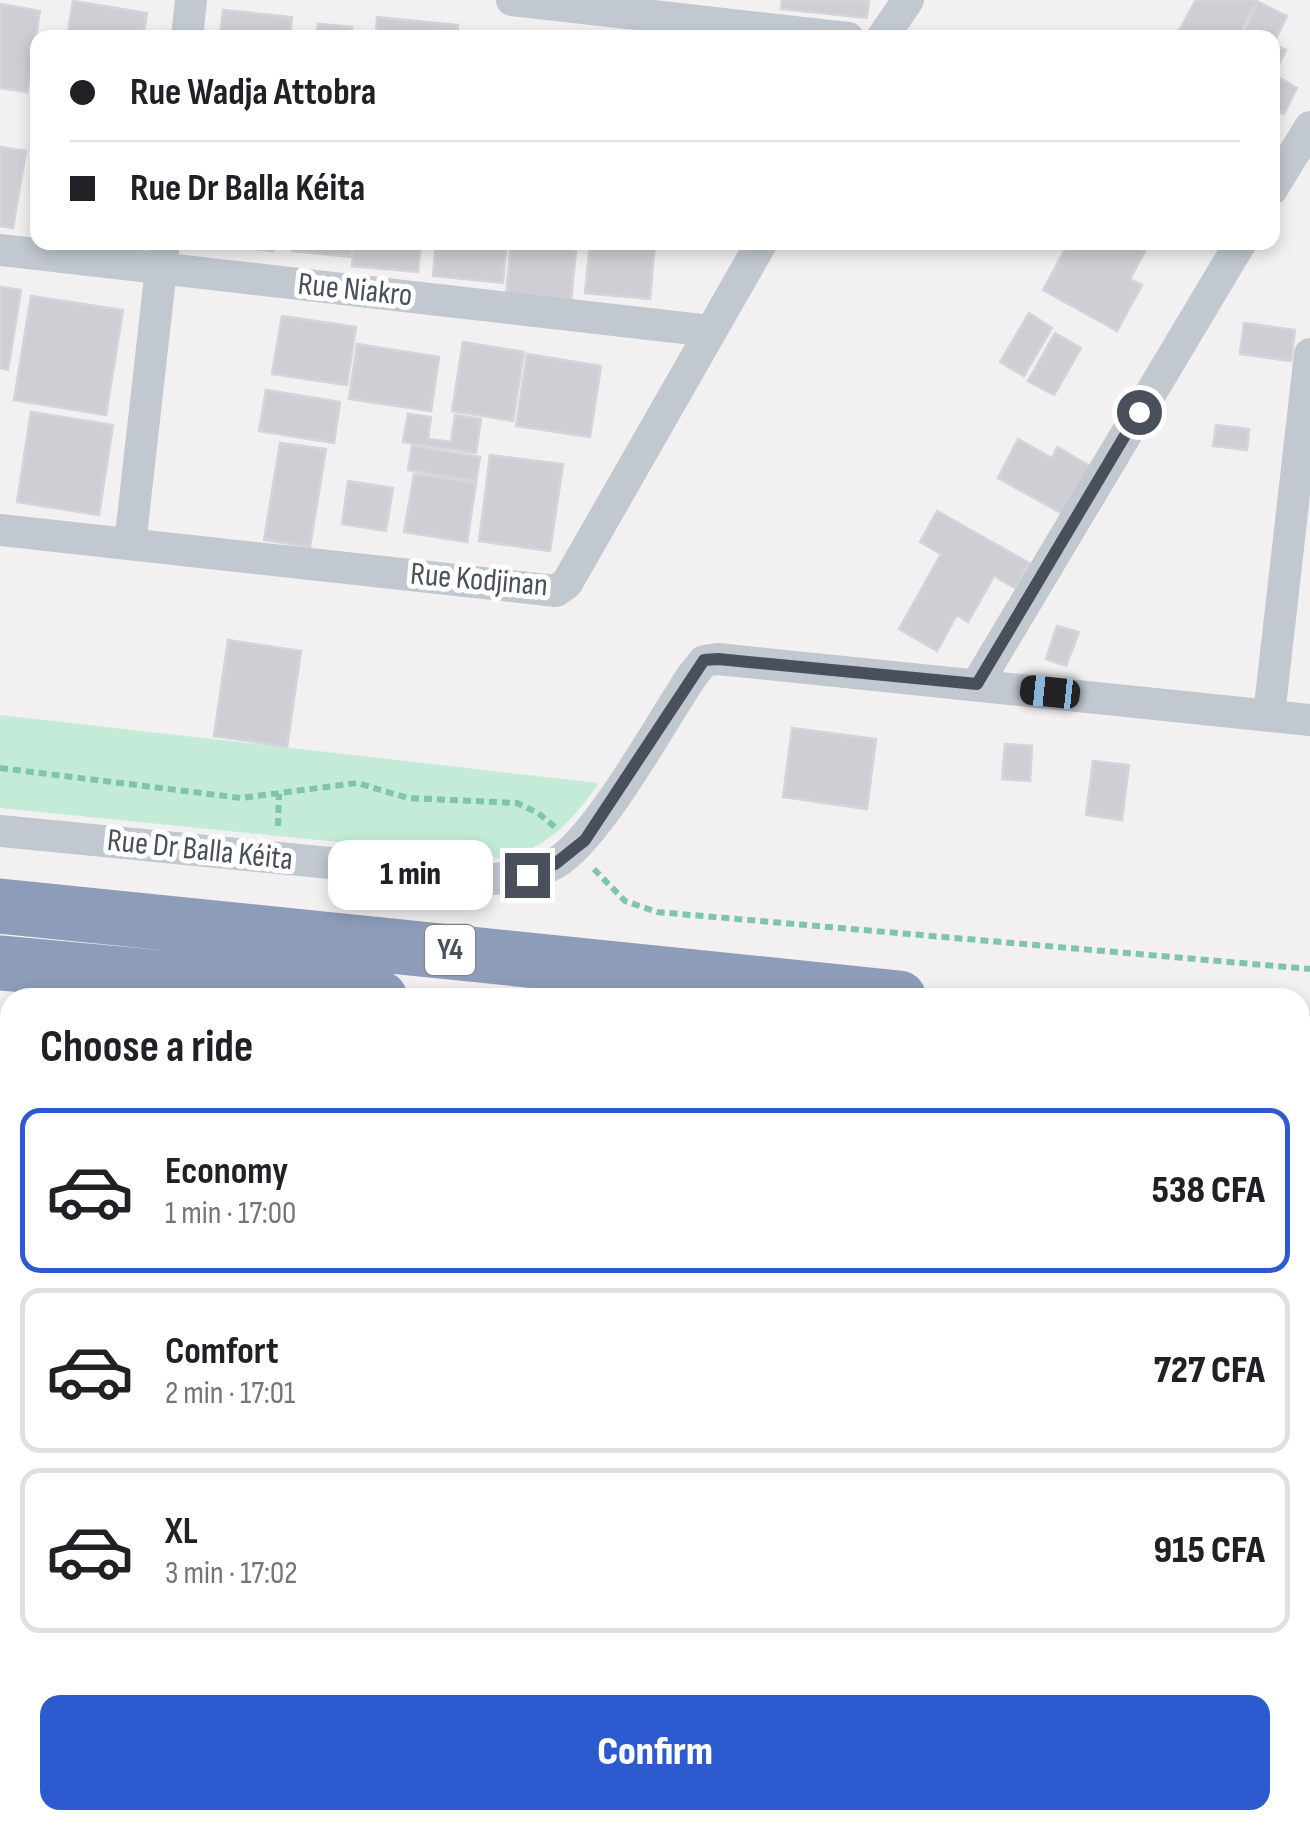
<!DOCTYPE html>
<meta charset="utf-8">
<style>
body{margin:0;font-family:"Sofia Sans Condensed",sans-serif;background:#f6f6f6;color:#202124;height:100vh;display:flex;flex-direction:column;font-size:38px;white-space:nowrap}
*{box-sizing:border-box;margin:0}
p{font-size:32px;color:#757577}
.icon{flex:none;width:55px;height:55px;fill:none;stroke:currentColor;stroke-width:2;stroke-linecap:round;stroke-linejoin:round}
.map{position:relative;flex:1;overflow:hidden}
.drawer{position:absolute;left:0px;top:988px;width:1310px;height:842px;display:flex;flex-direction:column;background:#fff;border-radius:30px 30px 0 0;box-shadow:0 5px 15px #0003}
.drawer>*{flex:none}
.banner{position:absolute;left:30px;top:30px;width:1250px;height:220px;border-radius:20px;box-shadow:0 5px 15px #0003;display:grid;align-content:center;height:220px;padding:0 40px;background:#fff}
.end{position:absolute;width:45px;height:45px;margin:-22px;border:12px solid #4a505b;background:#fff;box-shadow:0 0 0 5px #fff}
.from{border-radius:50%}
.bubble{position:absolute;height:70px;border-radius:20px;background:#fff;box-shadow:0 5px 15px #0003;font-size:32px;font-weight:800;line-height:70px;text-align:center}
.car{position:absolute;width:30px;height:60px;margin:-30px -15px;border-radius:12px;box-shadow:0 0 8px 2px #0007;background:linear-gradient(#222 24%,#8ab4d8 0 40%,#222 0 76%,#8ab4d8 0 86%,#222 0)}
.banner b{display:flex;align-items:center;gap:35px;height:95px;font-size:38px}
.banner b+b{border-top:2px solid #e0e0e0}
.banner i{width:25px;height:25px;background:#202124}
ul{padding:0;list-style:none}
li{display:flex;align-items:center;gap:30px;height:165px;margin:0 20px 15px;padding:0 20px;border:5px solid #e0e0e0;border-radius:20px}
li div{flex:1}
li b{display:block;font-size:38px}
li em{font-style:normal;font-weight:800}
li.active{border-color:#2d5bcf}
li>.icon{width:90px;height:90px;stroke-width:1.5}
h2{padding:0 40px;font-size:45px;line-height:120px}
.button{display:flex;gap:20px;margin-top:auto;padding:20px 40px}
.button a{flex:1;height:115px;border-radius:20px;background:#2d5bcf;color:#fff;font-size:40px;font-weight:800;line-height:115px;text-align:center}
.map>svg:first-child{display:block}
</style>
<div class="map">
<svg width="1310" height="1828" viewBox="0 0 1310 1828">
<rect width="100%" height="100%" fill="#f2f0f0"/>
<path fill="#c3ebd8" d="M0,715L599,783C571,822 553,842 507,859L0,808Z"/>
<path fill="#ceced4" stroke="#d4d5da" stroke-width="2.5" d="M782,0H869L867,18L781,9Z
M1196,0H1257L1237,38H1175Z
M73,1L147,13L143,38H67Z
M1258,2L1287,16L1273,44L1286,50L1272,78V38H1241Z
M0,4L40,11L27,92L0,88Z
M223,10L292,17L290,38H220Z
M377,17L458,25L457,38L376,34Z
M318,24L352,27L351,38H316Z
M1280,78L1297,88L1284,114L1272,108V92Z
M0,147L26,151L13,228L0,226Z
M199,242H274L273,251Z
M293,242H352L351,257L292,251Z
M354,242H421L418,272L352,266Z
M436,242H507L503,283L433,276Z
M511,242H577L571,301L506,295Z
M590,242H655L650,299L585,293Z
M1069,242H1142L1148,246L1130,279L1142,285L1117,331L1043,290Z
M0,287L21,290L8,370L0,368Z
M31,296L123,310L106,415L14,400Z
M1029,313L1052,328L1024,376L1000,362Z
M282,316L356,327L347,385L272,374Z
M1244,323L1295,330L1291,361L1240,354Z
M1055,333L1081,348L1054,395L1028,381Z
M463,342L524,352L513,421L452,411Z
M357,344L439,357L431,411L349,399Z
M527,354L601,366L590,437L516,426Z
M266,390L340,402L334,443L259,431Z
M31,412L113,425L99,515L17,502Z
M408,414L431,417L428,439L451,442L455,415L481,419L476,453L403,442Z
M1216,425L1249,429L1247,450L1213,446Z
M1018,439L1052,458L1057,447L1090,466L1063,514L998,478Z
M280,443L326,449L310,547L264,540Z
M412,446L480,457L476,481L408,470Z
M490,455L563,464L550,551L479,541Z
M414,474L476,483L467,542L404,532Z
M348,481L393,488L386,531L342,524Z
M937,511L1029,563L1015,588L994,576L968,622L957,615L937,651L899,629L941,554L920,542Z
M1057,626L1079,632L1066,666L1046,659Z
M228,640L301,651L287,747L214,736Z
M792,728L876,739L867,809L783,797Z
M1005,744L1032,746L1030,781L1002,779Z
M1093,761L1129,765L1122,820L1086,815Z
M1304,1355L1310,1356V1452L1300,1451V1385Z
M8,1496H10V1590L0,1588V1556Z
M43,1820H131L130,1828H42Z
M455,1820H538L537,1828H453Z"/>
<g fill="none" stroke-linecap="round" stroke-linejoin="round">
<path stroke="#7fc5ad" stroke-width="6" stroke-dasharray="8 5" stroke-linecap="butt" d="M0,768L241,798L357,783L408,798L517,803L538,813L555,827
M278,826L279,794
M594,869L625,901L657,912L1310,969
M0,1024L10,1026
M1300,1154L1310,1153"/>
<path stroke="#c2c8d0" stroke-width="32" d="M512,0L848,38
M187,38L191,0
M882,38L908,0
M1272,189L1310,127
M0,250L710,331
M0,530L556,591L567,583L762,242
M130,544L164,242
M977,684L1241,242
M1269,715L1310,354
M0,831L494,879C516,876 535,875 554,864C598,839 661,722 692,676L704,661L718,659L1310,720
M0,1401L10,1402
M1300,1538L1310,1539
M981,1828L991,1820"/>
<path stroke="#8d9cb9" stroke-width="55" d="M0,906L899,998
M0,963L380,998
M1300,1041L1310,1042
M1300,1096L1310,1097"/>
</g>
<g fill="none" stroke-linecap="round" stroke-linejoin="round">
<path stroke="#4a505b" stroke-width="12" d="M527,875L555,864L585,840L704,660L718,659L977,684L1139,412"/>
</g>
<g text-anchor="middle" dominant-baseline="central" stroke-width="10" stroke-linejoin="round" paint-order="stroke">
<rect fill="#fff" stroke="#80848c" stroke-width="2.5" x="425" y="925" width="50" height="50" rx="8"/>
<g font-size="30" font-weight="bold" fill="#4a505b">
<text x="450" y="950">Y4</text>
</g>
<g font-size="32" fill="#4a505b" stroke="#fff">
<text transform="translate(355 290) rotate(6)">Rue Niakro</text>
<text transform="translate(479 580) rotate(5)">Rue Kodjinan</text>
<text transform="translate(200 850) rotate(6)">Rue Dr Balla Kéita</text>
</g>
</g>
</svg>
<i class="end from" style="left:1139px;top:412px"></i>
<i class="end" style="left:527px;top:875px"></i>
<div class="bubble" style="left:328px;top:840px;width:165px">1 min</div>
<i class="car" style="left:1050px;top:692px;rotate:276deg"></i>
<div class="banner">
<b><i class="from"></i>Rue Wadja Attobra</b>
<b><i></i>Rue Dr Balla Kéita</b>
</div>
<section class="drawer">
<h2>Choose a ride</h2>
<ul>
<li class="active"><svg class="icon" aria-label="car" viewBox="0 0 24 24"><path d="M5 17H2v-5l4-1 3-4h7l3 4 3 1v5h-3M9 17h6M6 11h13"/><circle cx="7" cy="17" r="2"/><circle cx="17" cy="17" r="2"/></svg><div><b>Economy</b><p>1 min · 17:00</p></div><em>538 CFA</em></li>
<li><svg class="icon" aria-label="car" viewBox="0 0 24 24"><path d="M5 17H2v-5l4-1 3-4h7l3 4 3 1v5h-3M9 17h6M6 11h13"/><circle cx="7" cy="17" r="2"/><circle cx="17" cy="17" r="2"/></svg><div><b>Comfort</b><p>2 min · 17:01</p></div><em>727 CFA</em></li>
<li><svg class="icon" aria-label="car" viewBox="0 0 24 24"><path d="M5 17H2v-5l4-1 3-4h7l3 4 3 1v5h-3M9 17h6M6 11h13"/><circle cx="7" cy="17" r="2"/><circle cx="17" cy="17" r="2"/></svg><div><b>XL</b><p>3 min · 17:02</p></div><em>915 CFA</em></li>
</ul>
<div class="button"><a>Confirm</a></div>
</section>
</div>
